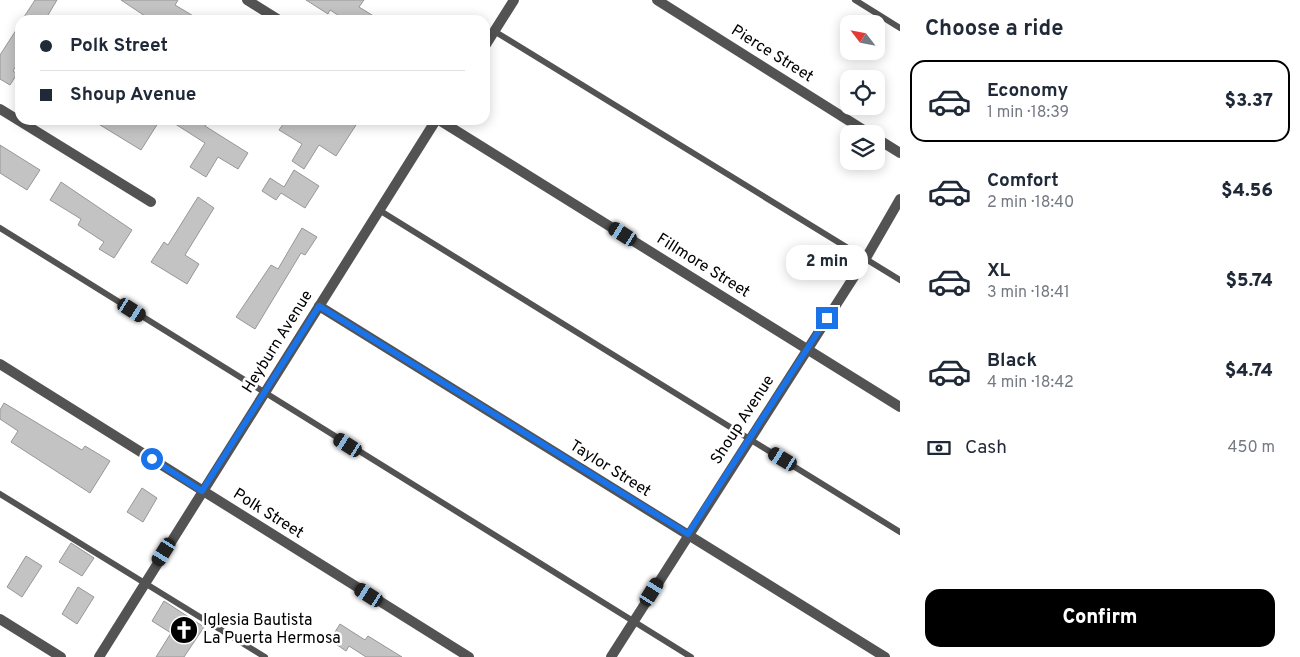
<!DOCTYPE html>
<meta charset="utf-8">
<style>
body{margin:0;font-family:Overpass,sans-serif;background:#f2f2f3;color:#1f2937;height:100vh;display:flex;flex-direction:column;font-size:19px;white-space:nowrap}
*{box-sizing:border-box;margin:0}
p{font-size:16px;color:#747a83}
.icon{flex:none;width:28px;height:28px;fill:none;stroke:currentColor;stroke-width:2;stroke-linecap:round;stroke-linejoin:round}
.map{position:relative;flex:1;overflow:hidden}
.panel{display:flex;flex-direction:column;background:#fff;width:400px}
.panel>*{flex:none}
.hud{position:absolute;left:15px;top:15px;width:475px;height:110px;border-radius:15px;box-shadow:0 2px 12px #0003;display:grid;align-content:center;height:110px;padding:0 25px;background:#fff}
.needle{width:32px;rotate:302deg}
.buttons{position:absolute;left:840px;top:15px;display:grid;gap:10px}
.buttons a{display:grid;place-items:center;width:45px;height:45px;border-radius:10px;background:#fff;box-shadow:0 2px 12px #0003;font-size:25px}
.end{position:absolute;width:22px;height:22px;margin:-11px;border:6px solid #1a73e8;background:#fff;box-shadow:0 0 0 2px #fff}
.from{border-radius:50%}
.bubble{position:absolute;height:35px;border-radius:15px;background:#fff;box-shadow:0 2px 12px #0003;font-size:16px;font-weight:800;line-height:35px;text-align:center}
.car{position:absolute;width:15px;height:30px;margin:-15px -8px;border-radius:6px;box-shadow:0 0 4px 1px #0007;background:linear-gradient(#222 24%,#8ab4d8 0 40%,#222 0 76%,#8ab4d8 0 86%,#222 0)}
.hud b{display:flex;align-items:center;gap:18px;height:48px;font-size:19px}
.hud b+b{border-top:1px solid #e0e1e3}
.hud i{width:12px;height:12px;background:#1f2937}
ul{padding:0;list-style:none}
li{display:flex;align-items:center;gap:15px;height:82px;margin:0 10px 8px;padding:0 15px;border:2px solid transparent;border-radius:15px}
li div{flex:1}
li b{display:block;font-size:19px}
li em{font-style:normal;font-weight:800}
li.active{border-color:#000}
li>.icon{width:45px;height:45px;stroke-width:1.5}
h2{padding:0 25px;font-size:22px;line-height:60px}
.pay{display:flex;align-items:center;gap:12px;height:55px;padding:0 25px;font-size:19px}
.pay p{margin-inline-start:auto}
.primary-button{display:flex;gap:10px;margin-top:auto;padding:10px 25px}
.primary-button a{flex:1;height:58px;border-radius:15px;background:#000;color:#fff;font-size:20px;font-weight:800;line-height:58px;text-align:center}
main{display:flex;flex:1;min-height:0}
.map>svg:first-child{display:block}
</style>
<main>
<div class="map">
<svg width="900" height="657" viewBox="0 0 900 657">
<rect width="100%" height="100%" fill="#fff"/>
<path fill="#c3c3c3" stroke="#979797" d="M35,0H57L45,20H22Z
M121,0H178L175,5L200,20H142L145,16Z
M306,0H364L359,7L380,20H346L330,10L328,14Z
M20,24V59L13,71L17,74L10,85L0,79V55Z
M92,120H160L141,150Z
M169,120H208L205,126L248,153L238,169L218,157L206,177L190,167L205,143Z
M286,120H348L356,125L336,156L319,145L304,169L292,161L302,144L279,130Z
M0,145L40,170L27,190L0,173Z
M294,170L319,186L305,208L281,193L276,200L262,191L270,178L284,187Z
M61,182L132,230L114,258L99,249L104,242L78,225L81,219L50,200Z
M198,197L214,208L185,255L199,264L187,284L151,262L164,242L168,245Z
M302,228L317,237L305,255L301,253L255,329L236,317L271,265L278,269Z
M4,403L82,450L85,446L110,461L90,493L11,442L18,431L0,419V410Z
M142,488L157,498L143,522L127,512Z
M71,543L94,558L82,576L59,562Z
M26,556L42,566L22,597L7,587Z
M78,587L94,597L77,624L62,614Z
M164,601L204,627L184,657H156L171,633L152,621Z
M340,624L365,640L368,636L402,657H366L349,646L346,651L330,640Z"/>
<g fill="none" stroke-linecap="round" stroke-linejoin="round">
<path stroke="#535353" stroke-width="6" d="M855,0L900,28
M494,31L900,280
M379,210L900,532
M0,228L691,657
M0,494L265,657"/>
<path stroke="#535353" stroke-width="10" d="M247,0L279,20
M657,0L870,134
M0,109L151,202
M439,120L900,407
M876,138L900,153
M319,306L885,657
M0,364L469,657
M0,619L61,657"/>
<path stroke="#535353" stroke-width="10" d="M485,46L514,0
M99,657L436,120
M611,657L866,258L900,199"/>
</g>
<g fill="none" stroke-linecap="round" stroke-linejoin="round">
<path stroke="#1a73e8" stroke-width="6" d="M152,459L202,491L319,306L688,534L827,318"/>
</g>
<defs>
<symbol id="church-disc" viewBox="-11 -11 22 22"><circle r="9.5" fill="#000" stroke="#fff"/><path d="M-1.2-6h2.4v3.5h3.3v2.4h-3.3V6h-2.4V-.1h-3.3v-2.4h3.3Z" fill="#fff"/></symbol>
</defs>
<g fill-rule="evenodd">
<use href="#church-disc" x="168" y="614" width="32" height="32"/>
</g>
<g text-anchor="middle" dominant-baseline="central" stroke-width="5" stroke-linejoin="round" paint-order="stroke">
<g font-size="16" fill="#000" stroke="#fff">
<text transform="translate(772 54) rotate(32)">Pierce Street</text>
<text transform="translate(703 266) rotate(32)">Fillmore Street</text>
<text transform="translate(278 342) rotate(-58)">Heyburn Avenue</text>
<text transform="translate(743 420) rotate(-57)">Shoup Avenue</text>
<text transform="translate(610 469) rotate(32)">Taylor Street</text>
<text transform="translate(268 514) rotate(32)">Polk Street</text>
</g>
<g font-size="16" fill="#000" stroke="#fff" text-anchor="start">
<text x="203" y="621">Iglesia Bautista<tspan x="203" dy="18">La Puerta Hermosa</tspan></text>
</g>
</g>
</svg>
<div class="buttons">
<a><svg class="needle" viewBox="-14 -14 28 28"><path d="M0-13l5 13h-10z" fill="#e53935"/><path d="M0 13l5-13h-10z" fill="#747a83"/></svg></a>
<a><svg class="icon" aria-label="locate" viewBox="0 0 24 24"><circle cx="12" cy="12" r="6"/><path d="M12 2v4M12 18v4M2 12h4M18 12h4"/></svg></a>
<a><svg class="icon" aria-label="layers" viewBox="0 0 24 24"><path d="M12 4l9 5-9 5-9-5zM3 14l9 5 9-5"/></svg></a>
</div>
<i class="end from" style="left:152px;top:459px"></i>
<i class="end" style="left:827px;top:318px"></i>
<div class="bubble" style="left:786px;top:245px;width:82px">2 min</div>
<i class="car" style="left:623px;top:234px;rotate:302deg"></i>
<i class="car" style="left:132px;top:310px;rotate:122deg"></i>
<i class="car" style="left:348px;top:445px;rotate:302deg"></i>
<i class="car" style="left:783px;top:459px;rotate:301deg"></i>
<i class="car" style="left:164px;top:552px;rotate:212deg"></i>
<i class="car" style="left:652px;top:592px;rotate:32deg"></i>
<i class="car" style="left:369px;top:595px;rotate:302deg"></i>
<div class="hud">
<b><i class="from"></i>Polk Street</b>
<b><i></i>Shoup Avenue</b>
</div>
</div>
<section class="panel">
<h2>Choose a ride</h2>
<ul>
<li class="active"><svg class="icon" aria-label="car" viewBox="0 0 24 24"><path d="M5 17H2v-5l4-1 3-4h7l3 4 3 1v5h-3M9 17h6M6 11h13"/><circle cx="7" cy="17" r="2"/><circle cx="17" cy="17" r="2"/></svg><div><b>Economy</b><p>1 min · 18:39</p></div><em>$3.37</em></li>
<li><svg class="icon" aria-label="car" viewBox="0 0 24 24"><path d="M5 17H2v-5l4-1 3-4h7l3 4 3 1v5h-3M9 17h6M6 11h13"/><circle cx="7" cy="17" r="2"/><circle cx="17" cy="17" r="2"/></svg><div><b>Comfort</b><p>2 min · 18:40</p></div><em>$4.56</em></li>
<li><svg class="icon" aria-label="car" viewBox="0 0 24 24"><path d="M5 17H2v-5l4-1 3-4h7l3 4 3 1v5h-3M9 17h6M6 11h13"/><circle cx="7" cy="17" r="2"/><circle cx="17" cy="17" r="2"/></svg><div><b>XL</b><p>3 min · 18:41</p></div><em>$5.74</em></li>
<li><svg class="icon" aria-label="car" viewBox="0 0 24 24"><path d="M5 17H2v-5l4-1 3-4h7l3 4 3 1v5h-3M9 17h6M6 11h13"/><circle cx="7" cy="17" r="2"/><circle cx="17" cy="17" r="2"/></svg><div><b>Black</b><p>4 min · 18:42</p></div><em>$4.74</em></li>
</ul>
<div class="pay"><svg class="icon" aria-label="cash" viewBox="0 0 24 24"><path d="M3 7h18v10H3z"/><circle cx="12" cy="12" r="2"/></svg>Cash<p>450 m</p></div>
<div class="primary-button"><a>Confirm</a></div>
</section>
</main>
